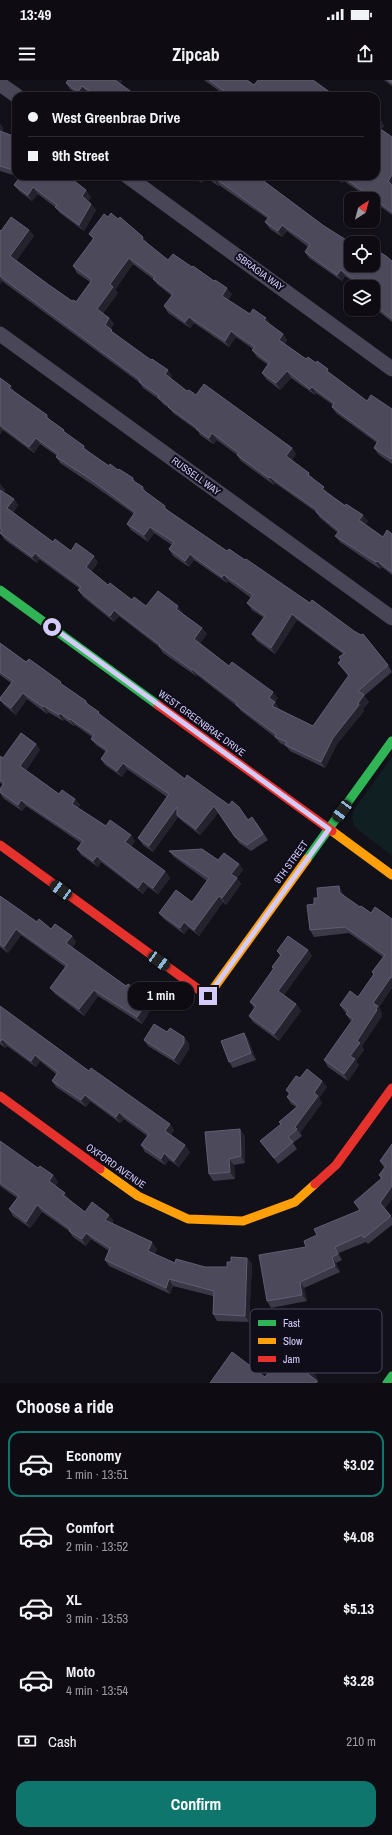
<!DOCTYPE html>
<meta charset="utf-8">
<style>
body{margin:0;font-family:"Archivo Narrow",sans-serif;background:#17151b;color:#f1f3f6;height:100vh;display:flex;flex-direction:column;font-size:15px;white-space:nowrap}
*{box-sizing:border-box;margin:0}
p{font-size:13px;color:#9b9b9f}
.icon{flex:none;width:22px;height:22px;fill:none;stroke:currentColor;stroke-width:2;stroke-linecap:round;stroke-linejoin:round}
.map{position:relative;height:1303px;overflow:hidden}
.details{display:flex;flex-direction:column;background:#0e0c12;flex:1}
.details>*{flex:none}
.banner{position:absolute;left:12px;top:12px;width:368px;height:88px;border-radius:12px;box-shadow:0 1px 3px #0004,0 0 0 1px #2e2c32;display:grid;align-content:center;height:88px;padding:0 16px;background:#0e0c12}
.needle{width:26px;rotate:36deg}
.buttons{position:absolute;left:344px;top:112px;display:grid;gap:8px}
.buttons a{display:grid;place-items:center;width:36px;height:36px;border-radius:8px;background:#0e0c12;box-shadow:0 1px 3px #0004,0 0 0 1px #2e2c32;font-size:20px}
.end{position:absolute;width:18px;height:18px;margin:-9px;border:5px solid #d4cbfa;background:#111;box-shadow:0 0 0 2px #111}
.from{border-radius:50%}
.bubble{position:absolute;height:28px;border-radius:12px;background:#0e0c12;box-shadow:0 1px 3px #0004,0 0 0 1px #2e2c32;font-size:13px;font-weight:700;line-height:28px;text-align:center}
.car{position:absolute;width:12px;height:24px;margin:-12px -6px;border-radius:5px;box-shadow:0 0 3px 1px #0007;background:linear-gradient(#222 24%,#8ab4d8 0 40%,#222 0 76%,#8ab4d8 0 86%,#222 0)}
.banner b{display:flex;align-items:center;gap:14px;height:38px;font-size:15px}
.banner b+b{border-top:1px solid #2e2c32}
.banner i{width:10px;height:10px;background:#f1f3f6}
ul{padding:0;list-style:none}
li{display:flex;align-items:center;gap:12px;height:66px;margin:0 8px 6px;padding:0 8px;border:2px solid transparent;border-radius:12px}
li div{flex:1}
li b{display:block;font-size:15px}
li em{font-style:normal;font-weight:700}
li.active{border-color:#0f766e}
li>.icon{width:36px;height:36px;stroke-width:1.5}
h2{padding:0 16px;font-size:18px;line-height:48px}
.pay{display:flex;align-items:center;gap:10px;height:44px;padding:0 16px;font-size:15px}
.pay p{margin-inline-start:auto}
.button{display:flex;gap:8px;margin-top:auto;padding:8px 16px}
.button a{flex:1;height:46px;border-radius:12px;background:#0f766e;color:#fff;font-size:16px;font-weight:700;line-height:46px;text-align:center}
.status{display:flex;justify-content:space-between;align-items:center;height:28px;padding:0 20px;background:#0e0c12;direction:ltr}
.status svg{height:11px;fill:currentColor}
header{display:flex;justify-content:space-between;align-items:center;height:52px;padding:0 16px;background:#0e0c12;font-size:18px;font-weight:700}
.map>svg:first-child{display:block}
</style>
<div class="status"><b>13:49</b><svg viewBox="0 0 49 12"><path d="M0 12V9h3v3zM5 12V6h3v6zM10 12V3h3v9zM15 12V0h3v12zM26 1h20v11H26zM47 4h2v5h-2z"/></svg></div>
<header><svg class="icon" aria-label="menu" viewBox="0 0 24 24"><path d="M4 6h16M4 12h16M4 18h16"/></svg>Zipcab<svg class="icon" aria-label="share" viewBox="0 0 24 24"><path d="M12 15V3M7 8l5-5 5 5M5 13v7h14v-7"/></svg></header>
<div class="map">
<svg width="392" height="1303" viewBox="0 0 392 1303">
<rect width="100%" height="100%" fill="#121018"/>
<path fill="#102022" d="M392,677V776L356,748C352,742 352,738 353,731Z"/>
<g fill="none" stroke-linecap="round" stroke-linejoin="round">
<path stroke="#484657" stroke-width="15" d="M0,4L17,16
M127,96L392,289
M0,254L392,538"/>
<path stroke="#30b455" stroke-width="9" d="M0,510L158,625
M307,779L392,661
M387,1303L392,1296"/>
<path stroke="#ff9f0a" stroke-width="9" d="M332,751L392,795
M205,914L208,916L307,779
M100,1089L138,1116L188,1139L243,1141L295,1122L315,1104"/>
<path stroke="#e5322d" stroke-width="9" d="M158,625L332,751
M0,765L205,914
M0,1016L100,1089
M315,1104L336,1085L392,1008"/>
</g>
<path fill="#3b3947" d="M204,0H247L254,5L334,16H226Z
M384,0H392V6Z
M122,1L120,4L137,16H92L87,12L84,16H79L70,9L66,3Z
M380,39L384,46L381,49L392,57V135L373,121V119H370L344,101L342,103L333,96H376Z
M0,44L3,48L2,52L16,57V96L0,91Z
M17,96H70L73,100L91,117L88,121L91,124L96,130L84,151L60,133L55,127L38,114L32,121L19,111L14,105L20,97Z
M190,96H257L351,185L392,181V242L373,227V207H360L345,196L342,201L309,178L305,172L308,167L287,151L282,157L270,149L265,142L268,139L219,105L218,106L206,97L202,103Z
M108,137L148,164L168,180L192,187L232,214L228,220L250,234L266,238L270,244L283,254L287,260L285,264L306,279L332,295L367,321L392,329V384L378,374L374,368L377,363L336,333L332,327L333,325L316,313L315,315L291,298L280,310L266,299L262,293L268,285L257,277L252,270L253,269L236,257L229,267L194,243L190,248L168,233L164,226L172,216L158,205L153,199L133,184L115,210L118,213L103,233L109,238L114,244L110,249L114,254L172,296L170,299L187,311L196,315L292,368L296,374L292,380L313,398L328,413L368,441L365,445L383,457L392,454V495L382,487L380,489L340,462L335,456L338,453L320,438L316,432L275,403L274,405L241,381L237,375L217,360L213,364L200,355L198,351L173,333L170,329L163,324L160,320L143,308L140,303L2,201L0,204V150L1,151L29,150L34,156L16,181L49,205L72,221L76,222L90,202L77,193L73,186L93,159L89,154Z
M0,298L15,313L47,335L50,341L64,350L66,354L84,366L88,372L109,386L118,390L133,398L136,403L143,407L146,412L169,431L388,585L392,592L364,616L369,622L363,629L364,631L337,664L325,688L290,671L286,666L280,663L275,657L241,631L238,627L197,595L196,596L163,573L159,567L119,536L114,542L83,517L78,510L80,509L39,479L37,483L5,460L0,453L1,452L0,451V404L5,410L3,412L14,419L18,425L13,433L53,462L71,471L98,482L91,492L108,505L132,520L146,526L183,533H182L202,548L207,554L200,563L229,586L278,618L275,622L279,629L313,646L348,596L338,583L341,580L343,574L297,540L275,574L257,561L252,554L264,538L252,530L247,523L251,518L228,501L227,503L194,480L189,487L173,476L169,469L172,465L154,453L148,462L131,450L127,444L134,434L93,405L60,383L56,377L57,376L40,364L34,373L3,350L0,354Z
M0,563L26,582L63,605L86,621L89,625L102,636L185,699L248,740L257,743L268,760L251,771L239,763L219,732L200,755L182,741L178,737L153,772L143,765L138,758L167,717L127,689L122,697L105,685L101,679L106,672L96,665L91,659L92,657L75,645L74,646L64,639L63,641L48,632L47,634L27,619L16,635L4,625L0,620V618L11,603L0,595Z
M36,664L40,670L26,690L59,714L75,719L80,725L78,728L106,746L131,755L135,761L131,767L165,791L170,798L158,814L148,807L143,814L101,782L98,787L81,775L77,769L81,763L26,726L22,731L3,718L0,713V709L3,705L0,703V676L3,678Z
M169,771L239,784L243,790L237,798L241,804L226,825L223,822L199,856L189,848L184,854L164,839L159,833L192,822L207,801L174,777Z
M343,813L344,816L360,827L371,833L392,839V908L379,927L382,933L381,935L382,936L362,966L364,970L356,981L359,985L348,1001L328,987L324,980L352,941L350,940L346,934L347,933L345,932L340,925L358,917L374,894L372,892L383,877L349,853L314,857L310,850L314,824L318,818Z
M0,816L37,842L51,849L72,856L76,862L72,868L126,906L150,918L154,924L142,944L98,916L84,936L55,914L50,908L65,887L21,855L8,873L0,867Z
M308,870L312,876L284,915L296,924L301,931L279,961L253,942L249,936L254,928L250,922L273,889L272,887L280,876L277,871Z
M0,926L89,991L170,1044L174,1050L171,1055L190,1072L179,1087L169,1080L165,1085L145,1072L141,1065L147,1056L124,1039L120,1043L90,1021L86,1027L56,1007L52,1001L56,994L40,981L36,987L7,966L5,968L0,964Z
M167,952L184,957L189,964V969L179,985L148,966L144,960Z
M244,953L248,959L256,980L233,988L229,982Z
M300,998L322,1001L327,1007L319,1018L322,1023L300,1053L302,1056L293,1063L297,1069L278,1084L260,1061L281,1045L296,1027L291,1024L287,1017L289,1014L286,1010Z
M245,1056V1083L234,1085L235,1099L213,1101L209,1094Z
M0,1061L38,1088L53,1095L58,1102L55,1106L69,1119V1120L85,1132L114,1141L112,1144L157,1169L154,1174L175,1183L205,1187H227L231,1182L247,1178L252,1184L249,1242L217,1241L213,1234V1216L173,1206L170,1214L109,1186L105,1180L109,1171L91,1159L86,1166L73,1157L69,1151L42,1132L30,1148L13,1136L9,1129L17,1118L0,1106Z
M392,1064V1119L384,1129L392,1138V1145L368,1164L366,1162L339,1173L342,1180L336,1183L340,1192L304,1208L307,1221L271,1228L267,1221L306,1167L317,1155L360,1130L354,1122L381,1099L379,1095L384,1088L380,1081Z"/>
<path fill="#24222c" d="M115,0H122V1L119,6Z
M82,6L87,12L84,16H81L78,12Z
M331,13L334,16H329Z
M380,39L384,46L380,52L376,46V44Z
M0,44L3,48L1,56L0,55Z
M392,95V107L388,101Z
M198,96H205L206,97L202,103L197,97Z
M338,96H340L344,101L342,103Z
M215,98L219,105L218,106L214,99Z
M33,107L38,114L32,121L28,115Z
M86,110L91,117L86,123L82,116Z
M91,124L96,130L84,151L79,145Z
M282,145L287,151L282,157L278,151Z
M29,150L34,156L15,183L10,176Z
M143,157L148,164L146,166L142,159Z
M129,178L133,184L115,210L118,213L101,235L97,229L110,204Z
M341,190L345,196L342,201L337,195Z
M0,197L2,201L0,204Z
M227,208L232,214L226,222L222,216Z
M189,237L194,243L190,248L185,242Z
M109,238L114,244L109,251L105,245Z
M266,238L270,244L269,246L264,240Z
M231,251L236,257L229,267L225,261Z
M283,254L287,260L283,266L279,260Z
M168,290L172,296L169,301L165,294Z
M287,291L291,298L280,310L276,303Z
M11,306L15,312L9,308Z
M312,307L316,313L315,315L310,309Z
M0,347L3,350L0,354Z
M212,353L217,360L213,364L209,358Z
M36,358L40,364L34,373L29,367Z
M84,366L89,373L83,368Z
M292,368L296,374L290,382L286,376Z
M270,397L275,403L274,405L269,398Z
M0,404L5,410L2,414L0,411Z
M324,407L328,413L322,409Z
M14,419L18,425L12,435L7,428Z
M165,426L170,432L164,428Z
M363,435L368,441L364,447L359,440Z
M150,447L154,453L148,462L144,455Z
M35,473L39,479L37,483L32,477Z
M190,474L194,480L189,487L185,481Z
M94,476L98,482L90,494L86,487Z
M377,481L382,487L380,489L376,482Z
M224,495L228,501L227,503L222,497Z
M178,526L183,533L180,535L176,529Z
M114,530L119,536L114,542L110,536Z
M292,534L297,540L275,574L271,568Z
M202,548L207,554L199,565L194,559Z
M192,589L197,595L196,596L192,590Z
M273,612L278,618L273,624L269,618Z
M23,613L27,619L16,635L11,628Z
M364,615L369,622L363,629L364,631L337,664L325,688L321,682L333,658Z
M275,622L279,629L276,633L272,626Z
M44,626L48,632L47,634L43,627Z
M60,633L64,639L63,641L59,635Z
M70,639L75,645L74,646L70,640Z
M36,664L40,670L24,692L20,686Z
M123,683L127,689L122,697L117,691Z
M75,719L80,725L76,730L72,724Z
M21,720L26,726L22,731L18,725Z
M214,726L219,732L200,755L196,749Z
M177,727V735L178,737L153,772L149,766Z
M131,755L135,761L130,769L125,762Z
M97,776L101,782L98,787L93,781Z
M239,784L243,790L237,798L241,804L226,825L222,818L231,794Z
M165,791L170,798L158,814L153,808Z
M143,801L148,807L143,814L138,808Z
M339,806L343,813L344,819L340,813Z
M219,816L223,822L199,856L194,850Z
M184,842L189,848L184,854L180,848Z
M16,849L21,855L8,873L4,867Z
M72,856L76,862L71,870L66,863Z
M308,870L312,876L283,917L278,911Z
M391,897L392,899V908L379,927L382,933L381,935L382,936L362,966L364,970L356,981L359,985L348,1001L344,994L357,961L373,923Z
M94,910L98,916L84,936L79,929Z
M150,918L154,924L142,944L137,937Z
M296,924L301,931L279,961L274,954Z
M244,953L248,959L256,980L251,973Z
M184,957L189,964V969L179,985L174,979Z
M2,959L7,966L5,968L1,961Z
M35,975L40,981L36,987L31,981Z
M322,1001L327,1007L319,1018L322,1023L300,1053L295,1047L314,1013Z
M85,1015L90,1021L86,1027L81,1020Z
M119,1032L124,1039L120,1043L116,1037Z
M170,1044L174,1050L169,1057L165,1051Z
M240,1049L245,1056V1083L241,1076Z
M185,1065L190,1072L179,1087L174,1081Z
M164,1073L169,1080L165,1085L161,1079Z
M229,1079L234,1085L235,1099L230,1092Z
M53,1095L58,1102L54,1108L49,1101Z
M392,1106V1119L384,1130L380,1123Z
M65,1113L69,1119L67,1122L63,1115Z
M37,1125L42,1132L30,1148L26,1142Z
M109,1135L114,1141L110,1147L105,1140Z
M86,1153L91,1159L86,1166L82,1159Z
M152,1162L157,1169L153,1178L148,1171Z
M335,1167L339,1173L342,1180L338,1174Z
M332,1177L336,1183L340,1192L335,1186Z
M247,1178L252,1184L249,1242L245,1236Z
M169,1199L173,1206L170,1214L166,1208Z
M300,1202L304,1208L307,1221L302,1215Z
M312,1290L319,1301L318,1302L319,1303H315L308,1294Z"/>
<path fill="#4c495b" stroke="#615d74" d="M68,0H115L137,16H97L82,6L78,12L66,3Z
M209,0H247L254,5L258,0H313L331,13L329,16H231Z
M388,0H392V3Z
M376,36L380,39L376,44Z
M376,46L392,57V95L388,101L392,105V132L342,96H376Z
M0,51L16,57V91L0,86Z
M21,96H68L86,110L82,116L91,124L79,145L55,127L57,125L33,107L28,115L14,105Z
M209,96H257L324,146L351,163V185H373V168L386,176L392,181V239L373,224V207H364L341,190L337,195L305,172L310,164L282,145L278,151L265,142L269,137L215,98L214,99Z
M111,133L118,139L120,137L143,157L142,159L168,180L173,174L192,187L193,186L214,201L215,200L227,208L222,216L250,234L253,229L266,238L264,240L283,254L279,260L306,279L308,277L316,283L317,281L328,289L327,291L367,321L371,315L392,329V377L391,379L374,368L378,361L332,327L334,323L312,307L310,309L287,291L276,303L262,293L269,283L252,270L255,267L231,251L225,261L189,237L185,242L164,226L173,214L153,199L155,197L129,178L110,204L113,207L97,229L109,238L105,245L112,250L111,251L151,280L152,279L168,290L165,294L187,311L189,310L196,315L204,304L292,368L286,376L309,393L308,395L324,407L322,409L345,426L346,424L363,435L359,440L383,457L387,450L392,454V492L377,481L376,482L335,456L339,451L316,432L317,430L270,397L269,398L237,375L239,373L212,353L209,358L196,349L197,348L168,327L169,326L158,318L159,316L139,302L140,300L0,196V150L1,151L11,137L29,150L10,176L49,205L72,221L74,220L76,222L92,200L73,186L94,158L89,154L104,134L108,137Z
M0,298L11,306L9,308L47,335L46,337L64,350L63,351L84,366L83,368L109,386L110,384L118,390L119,389L133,398L132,400L143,407L142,409L165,426L164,428L227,471L229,469L245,480L246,479L310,523L312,520L354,551L361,555L363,554L388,585L358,611L364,615L358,623L359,625L333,658L321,682L285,665L287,662L275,657L276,654L236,625L237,623L192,589V590L159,566L160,565L114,530L110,536L78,510L81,507L35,473L32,477L0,453L2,450L0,448V410L14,419L7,428L53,462L55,459L71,471L76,463L94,476L86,487L108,505L110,503L132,520L134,517L146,526L158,511L178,526L176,529L202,548L194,559L229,586L232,582L273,612L269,618L275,622L272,626L313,646L349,595L338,583L341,580L339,577L345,573L292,534L271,568L252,554L265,536L247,523L253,515L224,495L222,497L190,474L185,481L169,469L174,462L150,447L144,455L127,444L135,432L89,398L56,377L58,374L36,358L29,367L0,345Z
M0,563L26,582L29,579L61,602L60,603L86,621V623L99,632L98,633L185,699L187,695L229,725L232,721L239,727L248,740L252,737L263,754L247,765L235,757L214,726L196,749L177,735V727L149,766L138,758L169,714L123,683L117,691L101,679L107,670L91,659L94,655L70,639V640L60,633L59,635L44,626L43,627L23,613L11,628L0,620V618L13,601L0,592Z
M21,653L36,664L20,686L59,714L62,710L75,719L72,724L106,746L110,740L131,755L125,762L165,791L153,808L143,801L138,808L97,776L93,781L77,769L83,761L21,720L18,725L0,712V709L4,703L0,700V676L3,678Z
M202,769L218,780L224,773L239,784L231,794L237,798L222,818L219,816L194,850L184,842L180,848L159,833L176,810L192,822L209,798L169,771Z
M339,806L340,813L360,827L361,826L371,833L375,827L392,839V898L391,897L373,923L378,926L376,929L377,930L357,961L360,963L350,976L355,979L344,994L324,980L353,939L346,934L348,931L340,925L350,911L358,917L374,894L372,892L385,875L345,847L310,850L307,825L314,824V818H318L317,808Z
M0,816L37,842L39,839L51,849L55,844L72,856L66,863L126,906L128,904L150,918L137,937L94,910L79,929L50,908L67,885L16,849L4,867L0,864Z
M288,856L308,870L278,911L296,924L274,954L249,936L256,926L250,922L274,888L272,887L281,875L277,871Z
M0,926L89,991L91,988L170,1044L165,1051L185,1065L174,1081L164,1073L161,1079L141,1065L149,1054L119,1032L116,1037L85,1015L81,1020L52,1001L58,992L35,975L31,981L2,959L1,961H0Z
M154,944L167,952L170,948L184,957V963L174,979L144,960Z
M244,953L251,973L229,982L221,961Z
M307,989L322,1001L314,1013L318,1016L295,1047L297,1049L288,1057L293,1062L274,1078L260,1061L281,1044L279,1042L298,1026L287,1017L290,1013L286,1010L296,996L300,998Z
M240,1049L241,1076L229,1079L230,1092L209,1094L205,1052Z
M0,1061L38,1088L40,1086L53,1095L49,1101L65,1113L63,1115L85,1132L92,1122L109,1135L105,1140L152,1162L148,1171L175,1183L176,1179L205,1187H227V1182H231V1177L247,1178L245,1236L213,1234L214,1211L169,1199L166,1208L105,1180L110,1168L86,1153L82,1159L69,1151L70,1149L37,1125L26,1142L9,1129L19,1116L0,1103Z
M392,1064V1106L380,1123L391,1136L364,1158L362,1155L335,1167L338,1174L332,1177L335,1186L300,1202L302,1215L267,1221L259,1175L306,1167L304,1161L317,1155L314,1149L360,1130L354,1122L382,1098L379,1095L386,1086L380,1081Z
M232,1272L265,1297L284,1272L312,1290L308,1294L317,1301L316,1303H210Z"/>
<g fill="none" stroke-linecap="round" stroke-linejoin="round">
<path stroke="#d4cbfa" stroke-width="5" d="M52,547L329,749L208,916"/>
</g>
<g text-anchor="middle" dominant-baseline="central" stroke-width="4" stroke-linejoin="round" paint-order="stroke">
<g font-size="10" fill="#d4cbfa" stroke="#100d1b">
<text transform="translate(260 192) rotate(36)">SBRAGIA WAY</text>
<text transform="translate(196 396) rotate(36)">RUSSELL WAY</text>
<text transform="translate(202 643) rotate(36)">WEST GREENBRAE DRIVE</text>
<text transform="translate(291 782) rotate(-54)">9TH STREET</text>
<text transform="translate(116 1086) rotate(35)">OXFORD AVENUE</text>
</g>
</g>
<rect x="250" y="1229" width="132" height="64" rx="6" fill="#100d1b" stroke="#4b465e" stroke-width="1"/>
<rect x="258" y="1240" width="18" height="6" fill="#30b455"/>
<rect x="258" y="1258" width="18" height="6" fill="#ff9f0a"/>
<rect x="258" y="1276" width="18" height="6" fill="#e5322d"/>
<g font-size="11" fill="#d4cbfa">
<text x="283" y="1247">Fast</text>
<text x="283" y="1265">Slow</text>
<text x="283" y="1283">Jam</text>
</g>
</svg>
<div class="buttons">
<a><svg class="needle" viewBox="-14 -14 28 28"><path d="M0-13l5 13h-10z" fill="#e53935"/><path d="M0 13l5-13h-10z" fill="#9b9b9f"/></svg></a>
<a><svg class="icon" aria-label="locate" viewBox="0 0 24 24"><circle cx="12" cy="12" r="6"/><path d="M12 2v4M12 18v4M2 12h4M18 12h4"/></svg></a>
<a><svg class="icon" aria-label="layers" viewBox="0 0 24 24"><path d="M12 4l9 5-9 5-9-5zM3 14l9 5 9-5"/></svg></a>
</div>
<i class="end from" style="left:52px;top:547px"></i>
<i class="end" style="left:208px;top:916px"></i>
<div class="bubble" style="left:128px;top:902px;width:66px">1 min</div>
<i class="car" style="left:342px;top:731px;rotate:216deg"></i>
<i class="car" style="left:61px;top:810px;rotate:306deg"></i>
<i class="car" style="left:159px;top:881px;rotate:126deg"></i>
<div class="banner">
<b><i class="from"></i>West Greenbrae Drive</b>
<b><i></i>9th Street</b>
</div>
</div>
<section class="details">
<h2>Choose a ride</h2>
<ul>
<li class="active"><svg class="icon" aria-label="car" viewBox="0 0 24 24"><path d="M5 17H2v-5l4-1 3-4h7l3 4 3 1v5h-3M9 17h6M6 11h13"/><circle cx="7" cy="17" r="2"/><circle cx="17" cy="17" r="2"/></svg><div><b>Economy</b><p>1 min · 13:51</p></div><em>$3.02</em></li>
<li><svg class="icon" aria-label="car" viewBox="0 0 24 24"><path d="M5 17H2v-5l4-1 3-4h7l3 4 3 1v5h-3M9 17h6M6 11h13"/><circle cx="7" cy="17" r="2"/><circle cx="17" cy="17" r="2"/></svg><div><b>Comfort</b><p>2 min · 13:52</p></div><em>$4.08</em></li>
<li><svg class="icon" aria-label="car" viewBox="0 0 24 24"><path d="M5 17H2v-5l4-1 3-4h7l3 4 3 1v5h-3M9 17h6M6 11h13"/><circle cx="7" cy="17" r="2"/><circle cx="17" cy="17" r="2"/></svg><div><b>XL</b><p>3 min · 13:53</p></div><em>$5.13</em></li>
<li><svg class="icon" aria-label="car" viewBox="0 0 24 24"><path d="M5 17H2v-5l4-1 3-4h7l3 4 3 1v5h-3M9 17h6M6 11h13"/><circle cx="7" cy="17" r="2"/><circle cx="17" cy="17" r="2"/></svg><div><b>Moto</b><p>4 min · 13:54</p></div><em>$3.28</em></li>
</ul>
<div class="pay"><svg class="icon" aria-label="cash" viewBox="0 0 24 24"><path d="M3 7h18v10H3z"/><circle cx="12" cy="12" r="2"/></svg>Cash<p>210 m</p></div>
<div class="button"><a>Confirm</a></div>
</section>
